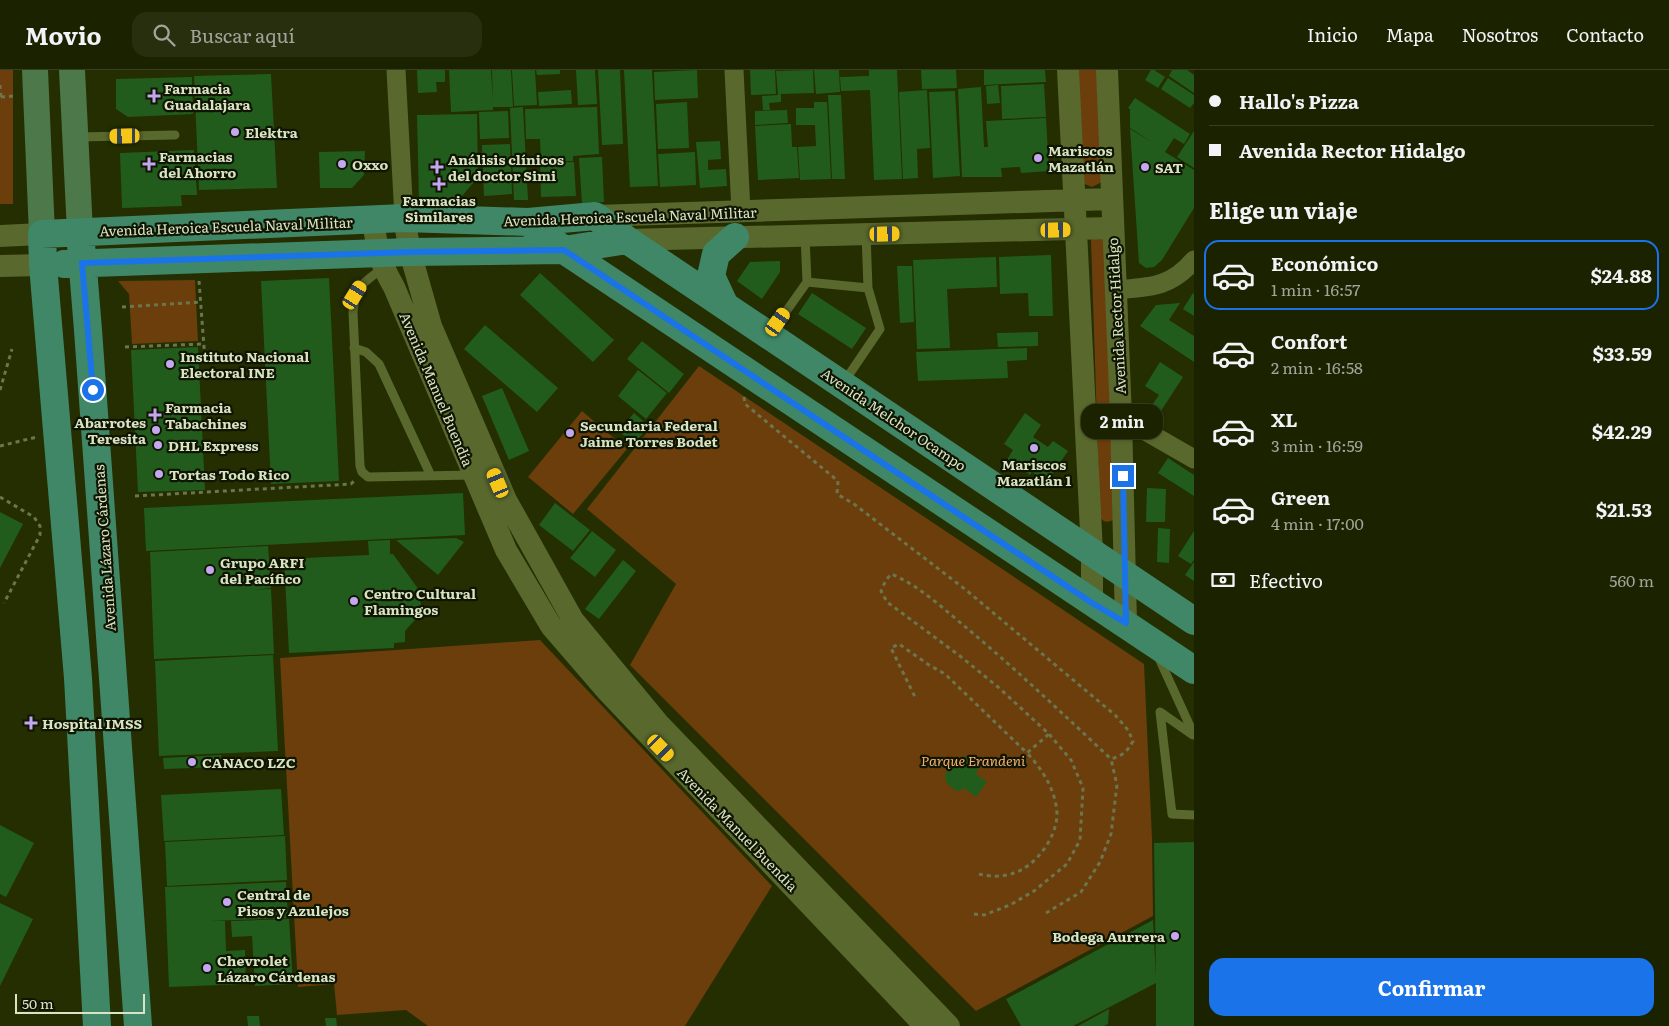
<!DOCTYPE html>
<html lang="es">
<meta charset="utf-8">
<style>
body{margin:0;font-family:Literata,serif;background:#282f0f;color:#f1f3f6;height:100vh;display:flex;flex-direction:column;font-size:19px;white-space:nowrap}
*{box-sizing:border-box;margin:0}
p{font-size:16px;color:#a0a499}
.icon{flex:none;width:28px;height:28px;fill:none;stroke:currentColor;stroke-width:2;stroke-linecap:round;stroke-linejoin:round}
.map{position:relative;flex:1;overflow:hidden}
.drawer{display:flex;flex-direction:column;background:#1b2200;width:475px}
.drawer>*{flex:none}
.guide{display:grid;align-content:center;height:110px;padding:0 15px;background:#1b2200}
.scale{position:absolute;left:15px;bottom:12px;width:130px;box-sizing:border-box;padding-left:5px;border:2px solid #d9e4c5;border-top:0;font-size:14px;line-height:18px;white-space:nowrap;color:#d9e4c5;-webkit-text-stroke:4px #0f1500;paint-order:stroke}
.end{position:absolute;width:22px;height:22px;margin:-11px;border:6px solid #1a73e8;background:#fff;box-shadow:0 0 0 2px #fff}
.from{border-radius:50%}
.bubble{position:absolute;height:35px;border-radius:15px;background:#1b2200;box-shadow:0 1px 4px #0004,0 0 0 1px #393f22;font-size:16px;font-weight:700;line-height:35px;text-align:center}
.car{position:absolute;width:15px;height:30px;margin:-15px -8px;border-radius:6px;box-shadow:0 0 4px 1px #0007;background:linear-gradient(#f5c518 24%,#345 0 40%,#f5c518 0 76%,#345 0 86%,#f5c518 0)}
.guide b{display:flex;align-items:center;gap:18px;height:48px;font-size:19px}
.guide b+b{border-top:1px solid #393f22}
.guide i{width:12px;height:12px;background:#f1f3f6}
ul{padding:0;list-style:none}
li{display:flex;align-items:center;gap:15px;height:70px;margin:0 10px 8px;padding:0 5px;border:2px solid transparent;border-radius:15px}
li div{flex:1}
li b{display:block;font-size:19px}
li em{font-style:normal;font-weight:700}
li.selected{border-color:#1a73e8}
li>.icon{width:45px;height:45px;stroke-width:1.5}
h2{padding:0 15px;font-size:22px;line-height:60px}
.pay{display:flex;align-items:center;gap:12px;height:55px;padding:0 15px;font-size:19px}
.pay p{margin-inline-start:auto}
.primary-button{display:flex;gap:10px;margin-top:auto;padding:10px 15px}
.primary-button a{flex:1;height:58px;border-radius:15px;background:#1a73e8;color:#fff;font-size:20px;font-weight:700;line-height:58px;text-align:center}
header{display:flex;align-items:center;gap:30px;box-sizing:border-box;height:70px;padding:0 25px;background:#1b2200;border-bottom:1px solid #393f22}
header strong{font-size:24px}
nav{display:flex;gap:28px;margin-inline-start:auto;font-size:18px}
.search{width:350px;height:45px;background:#282f0f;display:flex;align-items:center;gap:12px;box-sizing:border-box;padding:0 18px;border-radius:15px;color:#a0a499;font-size:19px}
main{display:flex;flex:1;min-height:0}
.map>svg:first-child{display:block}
</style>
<header>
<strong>Movio</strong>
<div class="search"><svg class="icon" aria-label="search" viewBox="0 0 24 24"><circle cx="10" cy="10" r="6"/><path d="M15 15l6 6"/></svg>Buscar aquí</div>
<nav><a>Inicio</a><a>Mapa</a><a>Nosotros</a><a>Contacto</a></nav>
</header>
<main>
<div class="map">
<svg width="1194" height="956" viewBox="0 0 1194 956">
<rect width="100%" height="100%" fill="#242e00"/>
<path fill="#6b3e0b" d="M0,0H13V134H0Z
M1078,0H1097L1102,112L1092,117L1082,113Z
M1094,166L1106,169L1113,450C1107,453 1103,452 1100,447L1091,170Z
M195,210L198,271L132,274L129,224L118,211Z
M699,296L1144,594L1152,768L1153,846L976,941L630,595L676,514L587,439Z
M582,341L627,379L573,444L528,407Z
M540,570L772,816L685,956H428L406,940L337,945L334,914L298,917L280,588Z"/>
<path fill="#225c1d" d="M417,0H445V12H436L437,22L418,23Z
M449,0H491L493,33L492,0H511L513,37H493V40L451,42Z
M512,0H535L537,35L514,36Z
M536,0H560V4L537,5Z
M576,0H595L597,34L578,35Z
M598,0H620L623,74L602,75Z
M624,0H652L658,116L630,117Z
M697,0L698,28L655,30L654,2Z
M750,0H775L776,24L751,25Z
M813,0L814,23L781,24V32L769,33L770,40H763L762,26L778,25L776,1Z
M814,0H839L840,22L816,24Z
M869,0H897L902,109L874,110L870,20L841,21L840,7L869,6Z
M921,0H956L957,18L922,19Z
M984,0H1045L1046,12L984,15Z
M1151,0H1154L1165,7L1158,18L1145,10Z
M1172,0H1187L1194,5V23L1169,6Z
M271,4L277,118L199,120L194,6Z
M192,7L193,44L128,47L116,39V9Z
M1168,8L1194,25V33L1190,38L1161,19Z
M1044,14L1046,47L1002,49L1001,16Z
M998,15L1000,33L987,34L986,16Z
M981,17L984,77H988L986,51L1046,48L1049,101L1021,103L1020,97L1001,98L1002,107H962L958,19Z
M571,20L572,34L539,36L538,22Z
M927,20L930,78L917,79L918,108L903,109L899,22Z
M955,21L960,106L933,108L929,22Z
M828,25H841L845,109H832Z
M1135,28L1190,64L1184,74L1174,68L1165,82L1194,100V138L1162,190L1154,197L1146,198L1139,193L1130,59L1152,72L1130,58V39L1128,38Z
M687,32L689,78L658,79L656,34Z
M814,32H827L831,109L800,110L798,77L816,76L815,55H796V38H814Z
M523,37L528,130H514L510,38Z
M597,37L599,84L573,86V91L541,92L540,69H526L525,39Z
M787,40L788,53L755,55V41Z
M508,41L509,68L480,69L479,42Z
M477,44L478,107L458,131L419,132L417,45Z
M791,54L792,77H797L799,108L758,110L755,56Z
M1194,61V98L1177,87Z
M720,71L721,89L708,90V100L726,99L727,116L700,118L696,72Z
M510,74L512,124L484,126L482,75Z
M194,80L197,125H181L182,136L122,138L120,83Z
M365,81L364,105L352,118H320L319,82Z
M695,82L696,115L660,117L658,84Z
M602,87L604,132L582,133L579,88Z
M574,92L576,126L541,127L540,93Z
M1051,185L1053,246H1029L1028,223L1000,224L999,187Z
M996,187L997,217L947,219L950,278L917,279L913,190Z
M780,191V202L762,229L737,211L750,192Z
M897,196H912L914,252L900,253Z
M540,203L614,270L593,292L520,225Z
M329,208L339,411L271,414L261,211Z
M812,223L866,258L852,279L798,244Z
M1193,223L1194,224V246L1183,239Z
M1180,233L1169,250L1194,266V292L1140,256L1156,235Z
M485,255L558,318L537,342L464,279Z
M1038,262V276L998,277L997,263Z
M642,271L684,304L669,323L627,289Z
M198,277L205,420L138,422L131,280Z
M1027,278V290L1007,291L1008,308L918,311L916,282Z
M1160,292L1183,307L1159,344L1150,338L1159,325L1145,316Z
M638,300L667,323L646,349L618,326Z
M502,318L529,381L509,390L482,326Z
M634,343L649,356L634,374L619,361Z
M1025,343L1041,355L1033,367L1048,377L1053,371L1068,381L1047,412L1032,402L1030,405L1007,390L1013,380L1004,374Z
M1168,388L1194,405V426L1158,403Z
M1147,418L1166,419L1165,452H1146Z
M463,423L465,465L146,481L144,438Z
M555,433L590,460L573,481L539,455Z
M0,442L23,454L0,498Z
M1158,458L1170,459L1169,493L1157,492Z
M592,461L616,480L595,507L570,488Z
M1194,461V490L1191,494L1178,486Z
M456,468L464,472L438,505L396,470Z
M390,470V484H393L419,520L422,542L405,561V572L394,573V578L289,583L284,489L369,485L368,471Z
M268,476L271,518L251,520L271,519L274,584L154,589L150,482Z
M623,490L636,501L599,549L585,539Z
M1194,492V511L1185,505Z
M273,585L278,681L159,686L155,591Z
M221,685L222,697L164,699L163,688Z
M966,686L976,692L978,700L976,704L987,712L976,727L964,718L960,721L954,720L946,712L945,705L952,693Z
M281,719L284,765L164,771L161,725Z
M0,755L34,773L6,827L0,824Z
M285,766L287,810L167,816L165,772Z
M1194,772V956H1156V913L1073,956H1021L1006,929L1153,850L1156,908L1154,773Z
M286,812L288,848L209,851H225L226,881L245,880L246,914L169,917L165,817Z
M0,833L33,849L0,916Z
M289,849L293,914L255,916L252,866L232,867L231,851Z
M1109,939L1108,954L1104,956H1078Z
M247,946H259L260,956H248Z
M325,948H336L337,956H326Z"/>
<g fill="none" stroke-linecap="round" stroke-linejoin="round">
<path stroke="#6c764e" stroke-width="3" stroke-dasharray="4 4" stroke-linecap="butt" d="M0,15L1,27
M1,27L14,26
M199,211L205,290
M122,237L201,232
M125,277L203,274
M0,320L12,279
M744,327L745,334L838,411L837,424L854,434L966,520L1115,645L1128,660L1133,671C1128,681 1122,686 1111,689C1064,645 1018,601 969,560C946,541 919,515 891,504L886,510L881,521L887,532L960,586L998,617L1049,664L1027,683L945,604L929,595L899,574L891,578L916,629
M0,376L37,367
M135,426L351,414L355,410
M0,427L34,447L40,456V465L4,533
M979,804C990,807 1004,807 1014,803C1036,796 1057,767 1057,744C1056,720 1042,699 1027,683
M1046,843L1081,822L1100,792L1111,764L1117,715L1111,689
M974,844L984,845L1010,835L1034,821L1067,794L1080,770L1083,718L1071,690L1049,664"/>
<path stroke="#59682d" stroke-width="9" d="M78,67L175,65
M805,165L807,212
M383,198C362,214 356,215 353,242L360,396L362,402L368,407L473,405
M770,264L807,212L868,218
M354,278L366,282L379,294L431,406
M844,312L880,259L868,218L866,164
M1158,586L1194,665
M1160,642L1172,744L1194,745
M1160,642L1193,665"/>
<path stroke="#59682d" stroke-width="19" d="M396,0L404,148
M734,0L741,141
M1115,220C1150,217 1170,218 1194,190
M1121,347L1194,389"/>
<path stroke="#59682d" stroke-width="22" d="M1068,0L1092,482V533
M1107,0L1121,347L1126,553
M595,146L1111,129
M404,148L410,182L431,256L506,430L573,550L658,653L949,956
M373,150C377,179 379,191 394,217L506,480L551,556L608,622L925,956
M0,166L42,164
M627,170L1112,158
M0,196L43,195"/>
<path stroke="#4c784a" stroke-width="26" d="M35,0L42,164
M72,0L80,162"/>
<path stroke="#3f8767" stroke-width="28" d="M528,152L564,180L1194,600
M80,162L88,260L138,956
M64,194L410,182L564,180L627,170
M725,236L711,206L716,184L735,167
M97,956L78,608L43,195L42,164L404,148L528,152L595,146L627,170L1194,551"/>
</g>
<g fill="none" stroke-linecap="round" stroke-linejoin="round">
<path stroke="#1a73e8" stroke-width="6" d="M93,320L82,193L410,182L564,180L1092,533L1126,553L1123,406"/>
</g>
<g fill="#c4a7f1" stroke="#0f1500" stroke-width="2">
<path d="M151.5 18.5h5v5h5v5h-5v5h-5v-5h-5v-5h5z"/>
<circle cx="235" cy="62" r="5"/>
<circle cx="1038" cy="88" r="5"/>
<path d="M146.5 86.5h5v5h5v5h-5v5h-5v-5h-5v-5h5z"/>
<circle cx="342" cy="94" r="5"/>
<path d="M434.5 89.5h5v5h5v5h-5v5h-5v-5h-5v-5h5z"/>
<circle cx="1145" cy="97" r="5"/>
<path d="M436.5 106.5h5v5h5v5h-5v5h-5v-5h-5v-5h5z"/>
<circle cx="170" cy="294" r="5"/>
<path d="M152.5 337.5h5v5h5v5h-5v5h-5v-5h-5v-5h5z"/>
<circle cx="156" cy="360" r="5"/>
<circle cx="570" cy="363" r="5"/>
<circle cx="158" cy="375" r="5"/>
<circle cx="1034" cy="378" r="5"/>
<circle cx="159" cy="404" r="5"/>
<circle cx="210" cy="500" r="5"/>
<circle cx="354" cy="531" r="5"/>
<path d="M28.5 645.5h5v5h5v5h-5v5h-5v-5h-5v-5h5z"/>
<circle cx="192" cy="692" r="5"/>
<circle cx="227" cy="832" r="5"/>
<circle cx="1175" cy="866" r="5"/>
<circle cx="207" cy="898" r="5"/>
</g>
<g text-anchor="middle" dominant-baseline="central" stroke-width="4.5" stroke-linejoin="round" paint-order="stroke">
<g font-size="14" font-weight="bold" fill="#d9e4c5" stroke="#0f1500" text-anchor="start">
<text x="164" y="18">Farmacia<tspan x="164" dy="16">Guadalajara</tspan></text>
<text x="245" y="62">Elektra</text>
<text x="1048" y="80">Mariscos<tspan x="1048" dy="16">Mazatlán</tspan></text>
<text x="159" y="86">Farmacias<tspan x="159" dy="16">del Ahorro</tspan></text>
<text x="448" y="89">Análisis clínicos<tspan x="448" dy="16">del doctor Simi</tspan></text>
<text x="352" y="94">Oxxo</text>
<text x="1155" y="97">SAT</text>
<text x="439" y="130" text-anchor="middle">Farmacias<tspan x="439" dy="16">Similares</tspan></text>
<text x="180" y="286">Instituto Nacional<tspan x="180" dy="16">Electoral INE</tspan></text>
<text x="165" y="337">Farmacia<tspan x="165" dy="16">Tabachines</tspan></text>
<text x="146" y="352" text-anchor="end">Abarrotes<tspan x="146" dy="16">Teresita</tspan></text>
<text x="580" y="355">Secundaria Federal<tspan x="580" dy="16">Jaime Torres Bodet</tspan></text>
<text x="168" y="375">DHL Express</text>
<text x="1034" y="394" text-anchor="middle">Mariscos<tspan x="1034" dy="16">Mazatlán 1</tspan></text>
<text x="169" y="404">Tortas Todo Rico</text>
<text x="220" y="492">Grupo ARFI<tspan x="220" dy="16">del Pacífico</tspan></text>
<text x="364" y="523">Centro Cultural<tspan x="364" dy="16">Flamingos</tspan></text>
<text x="42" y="653">Hospital IMSS</text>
<text x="202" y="692">CANACO LZC</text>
<text x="237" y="824">Central de<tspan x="237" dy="16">Pisos y Azulejos</tspan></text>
<text x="1165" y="866" text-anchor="end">Bodega Aurrera</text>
<text x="217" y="890">Chevrolet<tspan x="217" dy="16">Lázaro Cárdenas</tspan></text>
</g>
<g font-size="14" fill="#d9e4c5" stroke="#0f1500">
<text transform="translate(630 146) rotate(-2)">Avenida Heroica Escuela Naval Militar</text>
<text transform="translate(226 156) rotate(-2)">Avenida Heroica Escuela Naval Militar</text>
<text transform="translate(1116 246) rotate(-93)">Avenida Rector Hidalgo</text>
<text transform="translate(437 319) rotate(67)">Avenida Manuel Buendía</text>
<text transform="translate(894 349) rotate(34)">Avenida Melchor Ocampo</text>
<text transform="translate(104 478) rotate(-94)">Avenida Lázaro Cárdenas</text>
<text transform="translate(738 759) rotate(46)">Avenida Manuel Buendía</text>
</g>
<g font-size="14" font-style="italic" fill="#f5af70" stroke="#0f1500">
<text x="973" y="690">Parque Erandeni</text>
</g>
</g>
</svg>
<div class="scale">50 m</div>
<i class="end from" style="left:93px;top:320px"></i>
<i class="end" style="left:1123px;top:406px"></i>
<div class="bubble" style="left:1081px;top:334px;width:82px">2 min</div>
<i class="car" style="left:125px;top:66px;rotate:269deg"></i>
<i class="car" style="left:1056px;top:160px;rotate:89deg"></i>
<i class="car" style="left:885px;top:164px;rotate:89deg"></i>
<i class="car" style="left:355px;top:225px;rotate:32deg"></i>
<i class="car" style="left:778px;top:252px;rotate:35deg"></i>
<i class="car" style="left:498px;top:413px;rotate:337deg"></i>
<i class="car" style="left:661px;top:678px;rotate:136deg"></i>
</div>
<section class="drawer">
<div class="guide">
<b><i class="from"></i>Hallo's Pizza</b>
<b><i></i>Avenida Rector Hidalgo</b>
</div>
<h2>Elige un viaje</h2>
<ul>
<li class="selected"><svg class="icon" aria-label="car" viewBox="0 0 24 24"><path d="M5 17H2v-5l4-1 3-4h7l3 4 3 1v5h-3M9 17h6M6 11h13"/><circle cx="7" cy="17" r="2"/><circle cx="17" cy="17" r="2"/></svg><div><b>Económico</b><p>1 min · 16:57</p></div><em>$24.88</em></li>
<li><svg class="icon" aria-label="car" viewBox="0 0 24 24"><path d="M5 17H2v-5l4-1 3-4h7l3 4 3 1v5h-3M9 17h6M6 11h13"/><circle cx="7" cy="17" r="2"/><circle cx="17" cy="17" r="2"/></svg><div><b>Confort</b><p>2 min · 16:58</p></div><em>$33.59</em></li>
<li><svg class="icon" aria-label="car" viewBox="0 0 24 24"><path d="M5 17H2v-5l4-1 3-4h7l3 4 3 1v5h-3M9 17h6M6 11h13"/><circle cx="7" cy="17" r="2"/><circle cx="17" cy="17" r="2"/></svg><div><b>XL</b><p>3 min · 16:59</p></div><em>$42.29</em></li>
<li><svg class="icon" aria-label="car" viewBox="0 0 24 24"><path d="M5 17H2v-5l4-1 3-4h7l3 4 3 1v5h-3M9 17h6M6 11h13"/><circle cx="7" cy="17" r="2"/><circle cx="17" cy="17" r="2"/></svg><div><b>Green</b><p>4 min · 17:00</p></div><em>$21.53</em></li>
</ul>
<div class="pay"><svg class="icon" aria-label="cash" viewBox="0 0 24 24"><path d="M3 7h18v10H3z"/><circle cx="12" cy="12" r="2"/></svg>Efectivo<p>560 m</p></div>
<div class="primary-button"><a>Confirmar</a></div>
</section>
</main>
